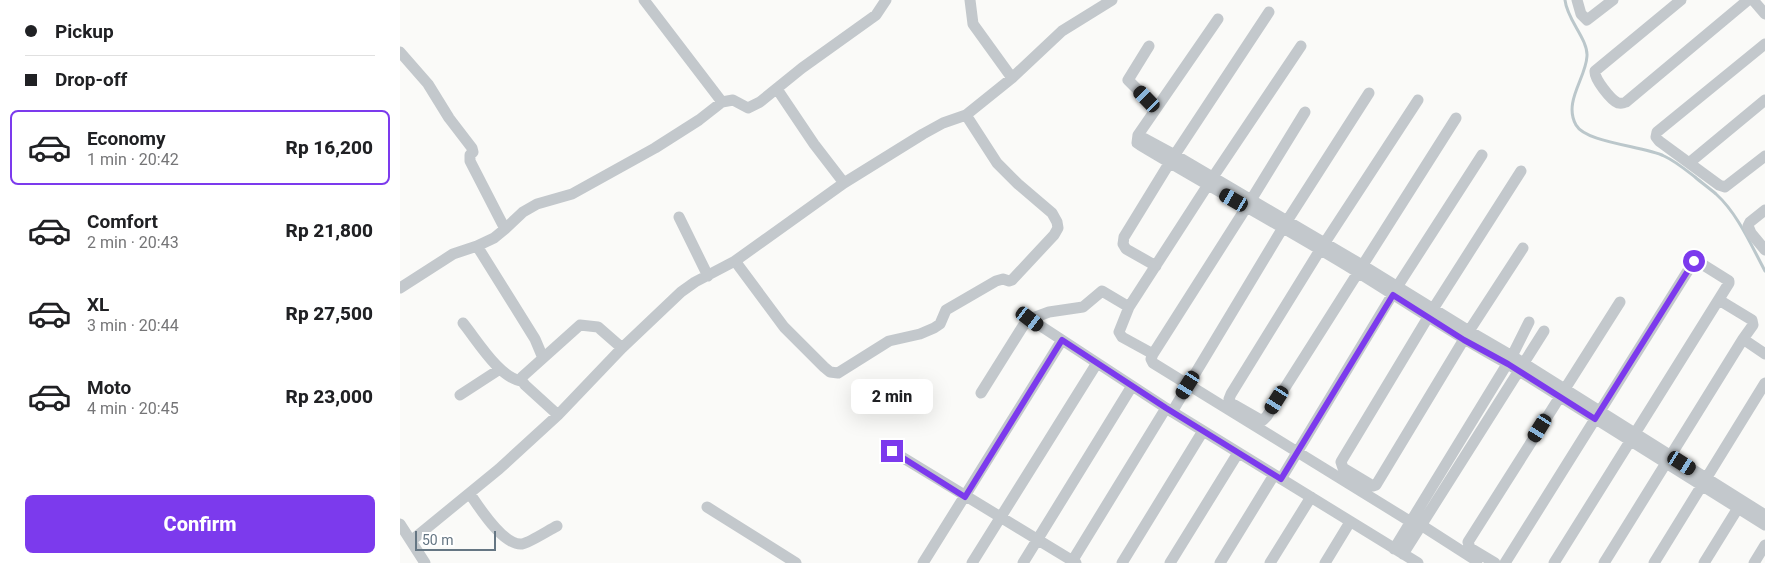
<!DOCTYPE html>
<meta charset="utf-8">
<style>
body{margin:0;font-family:Roboto,sans-serif;background:#f2f2f2;color:#202124;height:100vh;display:flex;flex-direction:column;font-size:19px;white-space:nowrap}
*{box-sizing:border-box;margin:0}
p{font-size:16px;color:#757577}
.icon{flex:none;width:28px;height:28px;fill:none;stroke:currentColor;stroke-width:2;stroke-linecap:round;stroke-linejoin:round}
.map{position:relative;flex:1;overflow:hidden}
.details{display:flex;flex-direction:column;background:#fff;width:400px}
.details>*{flex:none}
.hud{display:grid;align-content:center;height:110px;padding:0 25px;background:#fff}
.scale{position:absolute;left:15px;bottom:12px;width:81px;box-sizing:border-box;padding-left:5px;border:2px solid #657683;border-top:0;font-size:14px;line-height:18px;white-space:nowrap;color:#657683;-webkit-text-stroke:4px #fff;paint-order:stroke}
.end{position:absolute;width:22px;height:22px;margin:-11px;border:6px solid #7c3aed;background:#fff;box-shadow:0 0 0 2px #fff}
.from{border-radius:50%}
.bubble{position:absolute;height:35px;border-radius:8px;background:#fff;box-shadow:0 5px 20px #0002;font-size:16px;font-weight:800;line-height:35px;text-align:center}
.car{position:absolute;width:15px;height:30px;margin:-15px -8px;border-radius:6px;box-shadow:0 0 4px 1px #0007;background:linear-gradient(#222 24%,#8ab4d8 0 40%,#222 0 76%,#8ab4d8 0 86%,#222 0)}
.hud b{display:flex;align-items:center;gap:18px;height:48px;font-size:19px}
.hud b+b{border-top:1px solid #e0e0e0}
.hud i{width:12px;height:12px;background:#202124}
ul{padding:0;list-style:none}
li{display:flex;align-items:center;gap:15px;height:75px;margin:0 10px 8px;padding:0 15px;border:2px solid transparent;border-radius:8px}
li div{flex:1}
li b{display:block;font-size:19px}
li em{font-style:normal;font-weight:800}
li.current{border-color:#7c3aed}
li>.icon{width:45px;height:45px;stroke-width:1.5}
.button{display:flex;gap:10px;margin-top:auto;padding:10px 25px}
.button a{flex:1;height:58px;border-radius:8px;background:#7c3aed;color:#fff;font-size:20px;font-weight:800;line-height:58px;text-align:center}
main{display:flex;flex:1;min-height:0}
.map>svg:first-child{display:block}
</style>
<main>
<section class="details">
<div class="hud">
<b><i class="from"></i>Pickup</b>
<b><i></i>Drop-off</b>
</div>
<ul>
<li class="current"><svg class="icon" aria-label="car" viewBox="0 0 24 24"><path d="M5 17H2v-5l4-1 3-4h7l3 4 3 1v5h-3M9 17h6M6 11h13"/><circle cx="7" cy="17" r="2"/><circle cx="17" cy="17" r="2"/></svg><div><b>Economy</b><p>1 min · 20:42</p></div><em>Rp 16,200</em></li>
<li><svg class="icon" aria-label="car" viewBox="0 0 24 24"><path d="M5 17H2v-5l4-1 3-4h7l3 4 3 1v5h-3M9 17h6M6 11h13"/><circle cx="7" cy="17" r="2"/><circle cx="17" cy="17" r="2"/></svg><div><b>Comfort</b><p>2 min · 20:43</p></div><em>Rp 21,800</em></li>
<li><svg class="icon" aria-label="car" viewBox="0 0 24 24"><path d="M5 17H2v-5l4-1 3-4h7l3 4 3 1v5h-3M9 17h6M6 11h13"/><circle cx="7" cy="17" r="2"/><circle cx="17" cy="17" r="2"/></svg><div><b>XL</b><p>3 min · 20:44</p></div><em>Rp 27,500</em></li>
<li><svg class="icon" aria-label="car" viewBox="0 0 24 24"><path d="M5 17H2v-5l4-1 3-4h7l3 4 3 1v5h-3M9 17h6M6 11h13"/><circle cx="7" cy="17" r="2"/><circle cx="17" cy="17" r="2"/></svg><div><b>Moto</b><p>4 min · 20:45</p></div><em>Rp 23,000</em></li>
</ul>
<div class="button"><a>Confirm</a></div>
</section>
<div class="map">
<svg width="1365" height="563" viewBox="0 0 1365 563">
<rect width="100%" height="100%" fill="#fafaf8"/>
<g fill="none" stroke-linecap="round" stroke-linejoin="round">
<path stroke="#bbc7cb" stroke-width="3" d="M1165,0C1167,20 1188,39 1187,56C1186,78 1163,102 1176,125C1186,143 1244,146 1264,156C1275,161 1286,170 1295,177C1302,183 1309,188 1316,194C1338,214 1351,245 1365,271"/>
<path stroke="#c3c8cc" stroke-width="11" d="M244,0L322,102
M570,0L573,24L612,78
M1177,0L1181,14L1187,20L1213,0
M1281,0L1195,71C1194,79 1211,100 1218,103C1222,104 1222,103 1226,102L1348,0
M1353,0L1365,14
M1365,44L1257,132L1256,137L1259,141L1319,185L1325,187L1365,156
M749,46L728,80L756,108
M901,46L813,177L729,307L719,332L722,337L753,354L851,200L905,112
M0,52L28,84L49,118L72,148L73,152L70,155V161L105,229
M377,89L414,144L444,183
M1018,100L920,250L831,394L829,399L831,403L859,419L863,420L867,416L1056,118
M738,135L818,19
M1289,163L1365,100
M1121,171L1033,309L942,460L941,462L943,468L973,486L976,485L1069,331L1123,248
M1365,210L1350,222L1348,226L1351,233L1365,250
M279,217L308,276
M77,246L135,339L143,358
M335,261L384,327L424,367L430,372L438,373L489,341L520,334L534,328L540,324L546,310L596,281L603,279L609,281L612,280L654,235L658,228L657,222L652,213L618,184L597,163L566,115
M756,266L726,249L723,244L724,237L770,162L869,12
M0,288L53,254L77,246L94,238L105,229L123,212L137,204L172,194L255,148L299,120L322,102L333,100L348,108L360,102L402,68L476,15L486,0
M1319,300L1352,320L1353,325L1343,339
M630,319L649,312L683,307L702,291L729,307
M63,323C77,340 100,379 122,381
M753,354L751,359L753,363L1011,522
M581,393L623,326L630,319L766,408L1018,563
M60,395L100,369
M772,412L887,221L969,93
M158,415L125,385L122,381V377L180,325L198,327L222,348
M492,451L676,563
M881,479L997,287L1082,155
M70,494C79,507 103,546 122,544C129,543 149,530 157,526
M307,507L396,563
M1365,515L1112,356L1069,331L962,265L775,155L738,135L737,143L740,145C808,186 878,224 946,265C1000,298 1052,334 1108,364L1365,525
M0,524L25,563
M1021,525L1077,561
M11,541L99,469L158,415L222,348L281,292L295,282L335,261L444,183L523,134L543,123L566,115L612,78L662,31L712,0
M994,549L1112,356L1129,322
M1003,554L1144,331
M523,563L662,340
M572,563L697,363
M623,563L732,386
M671,563L766,408
M722,563L803,431
M770,563L838,453
M820,563L874,475
M870,563L911,497
M925,563L950,522
M1095,563L1070,548L1068,542L1220,302
M1105,563L1294,261H1297L1329,281V283L1154,563
M1204,563L1343,339L1365,354
M1254,563L1365,383
M1304,563L1338,508
M1354,563L1365,545"/>
</g>
<g fill="none" stroke-linecap="round" stroke-linejoin="round">
<path stroke="#7c3aed" stroke-width="6" d="M492,451L565,497L662,340L766,408L881,479L993,295L1064,340L1108,364L1195,419L1294,261"/>
</g>
</svg>
<div class="scale">50 m</div>
<i class="end from" style="left:1294px;top:261px"></i>
<i class="end" style="left:492px;top:451px"></i>
<div class="bubble" style="left:451px;top:379px;width:82px">2 min</div>
<i class="car" style="left:747px;top:99px;rotate:316deg"></i>
<i class="car" style="left:834px;top:200px;rotate:300deg"></i>
<i class="car" style="left:630px;top:319px;rotate:127deg"></i>
<i class="car" style="left:788px;top:385px;rotate:212deg"></i>
<i class="car" style="left:877px;top:400px;rotate:212deg"></i>
<i class="car" style="left:1140px;top:428px;rotate:212deg"></i>
<i class="car" style="left:1282px;top:463px;rotate:122deg"></i>
</div>
</main>
